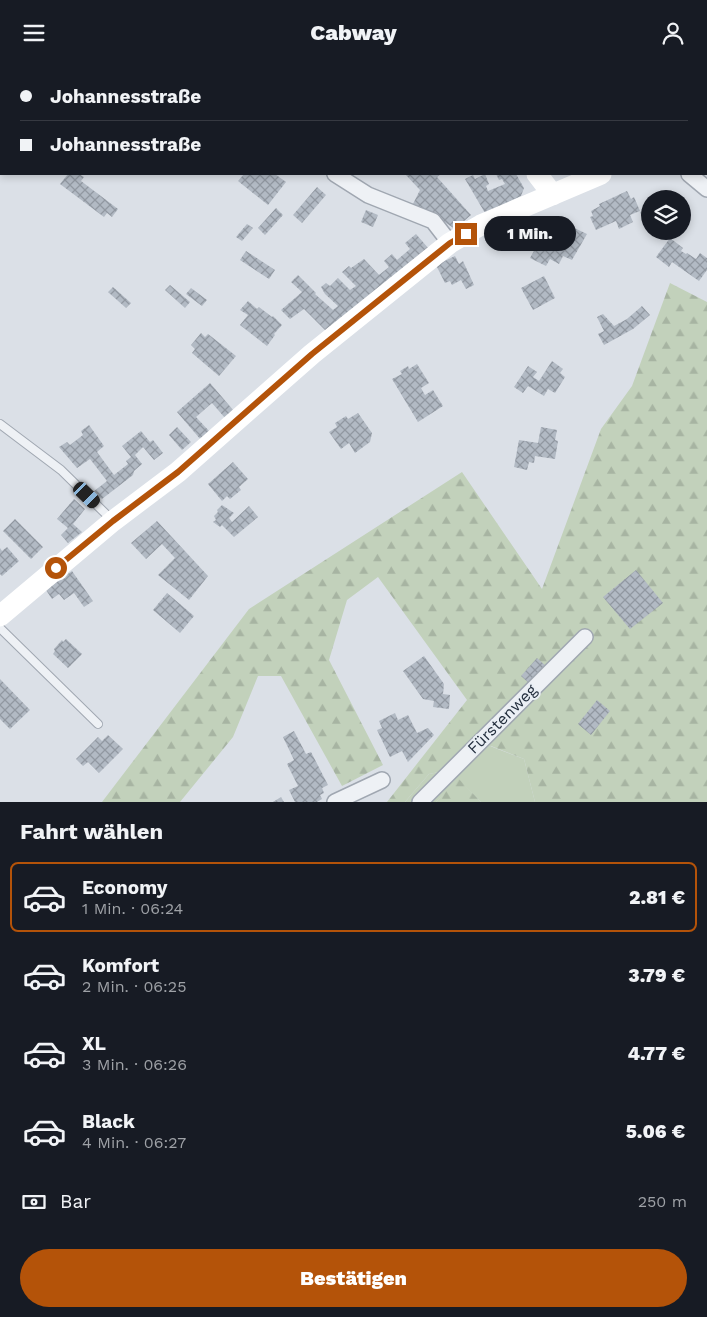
<!DOCTYPE html>
<html lang="de">
<meta charset="utf-8">
<style>
body{margin:0;font-family:"Work Sans",sans-serif;background:#242831;color:#f1f3f6;height:100vh;display:flex;flex-direction:column;font-size:19px;white-space:nowrap}
*{box-sizing:border-box;margin:0}
p{font-size:16px;color:#9ea1a6}
.icon{flex:none;width:28px;height:28px;fill:none;stroke:currentColor;stroke-width:2;stroke-linecap:round;stroke-linejoin:round}
.map{position:relative;height:737px;overflow:hidden}
.sheet{display:flex;flex-direction:column;background:#171b24;flex:1}
.sheet>*{flex:none}
.banner{position:absolute;left:0px;top:0px;width:708px;height:110px;box-shadow:0 2px 8px #0003;display:grid;align-content:center;height:110px;padding:0 20px;background:#171b24}
.buttons{position:absolute;left:641px;top:125px;display:grid;gap:10px}
.buttons a{display:grid;place-items:center;width:50px;height:50px;border-radius:50%;background:#171b24;box-shadow:0 2px 8px #0003;font-size:25px}
.end{position:absolute;width:22px;height:22px;margin:-11px;border:6px solid #b45309;background:#fff;box-shadow:0 0 0 2px #fff}
.from{border-radius:50%}
.bubble{position:absolute;height:35px;border-radius:18px;background:#171b24;box-shadow:0 2px 8px #0003;font-size:16px;font-weight:800;line-height:35px;text-align:center}
.car{position:absolute;width:15px;height:30px;margin:-15px -8px;border-radius:6px;box-shadow:0 0 4px 1px #0007;background:linear-gradient(#222 24%,#8ab4d8 0 40%,#222 0 76%,#8ab4d8 0 86%,#222 0)}
.banner b{display:flex;align-items:center;gap:18px;height:48px;font-size:19px}
.banner b+b{border-top:1px solid #363941}
.banner i{width:12px;height:12px;background:#f1f3f6}
ul{padding:0;list-style:none}
li{display:flex;align-items:center;gap:15px;height:70px;margin:0 10px 8px;padding:0 10px;border:2px solid transparent;border-radius:8px}
li div{flex:1}
li b{display:block;font-size:19px}
li em{font-style:normal;font-weight:800}
li.current{border-color:#b45309}
li>.icon{width:45px;height:45px;stroke-width:1.5}
h2{padding:0 20px;font-size:22px;line-height:60px}
.pay{display:flex;align-items:center;gap:12px;height:55px;padding:0 20px;font-size:19px}
.pay p{margin-inline-start:auto}
.button{display:flex;gap:10px;margin-top:auto;padding:10px 20px}
.button a{flex:1;height:58px;border-radius:30px;background:#b45309;color:#fff;font-size:20px;font-weight:800;line-height:58px;text-align:center}
header{display:flex;justify-content:space-between;align-items:center;height:65px;padding:0 20px;background:#171b24;font-size:22px;font-weight:800}
.map>svg:first-child{display:block}
</style>
<header><svg class="icon" aria-label="menu" viewBox="0 0 24 24"><path d="M4 6h16M4 12h16M4 18h16"/></svg>Cabway<svg class="icon" aria-label="person" viewBox="0 0 24 24"><circle cx="12" cy="8" r="4"/><path d="M4 21q1-7 8-7t8 7"/></svg></header>
<div class="map">
<svg width="707" height="737" viewBox="0 0 707 737">
<defs>
<pattern id="forest-firs" width="22" height="20" patternUnits="userSpaceOnUse" patternTransform="scale(1.25)"><rect width="22" height="20" fill="#c2d1bb"/><path d="M5 1l3.5 6h-7zM16 11l3.5 6h-7z" fill="#a7b4a2"/></pattern>
<pattern id="building-cross-hatch" width="8" height="8" patternUnits="userSpaceOnUse" patternTransform="scale(1.25)"><rect width="8" height="8" fill="#b2bac4"/><path d="M0 0l8 8M0 8l8-8" fill="none" stroke="#9198a1"/></pattern>
</defs>
<rect width="100%" height="100%" fill="#dbe0e7"/>
<path fill="#c2d1bb" d="M490,681L524,694L535,737H481L458,714L436,737H405L429,709L459,703Z"/>
<path fill="url(#forest-firs)" d="M670,218L707,237V737H535L524,694L491,681L459,703L429,709L405,737H387L467,635L378,512L347,535L329,595L383,700L342,721L281,611H258L233,672L180,737H102L249,544L462,407L542,524L601,364L632,321Z
M458,713L481,737H436Z"/>
<path fill="url(#building-cross-hatch)" d="M68,109H79L84,112L81,116L118,144L112,152L107,148L104,152L60,119Z
M244,109H275L286,117L268,140L238,116Z
M405,109H441L437,112L471,150L455,164L431,148L412,141L420,125Z
M485,109L489,119L486,121L488,126L505,119L502,114L499,115L496,109H516L524,123L521,131L485,148L465,114L473,110L475,114Z
M317,122L326,130L302,158L293,150Z
M627,126L631,134L634,132L640,146L630,150L633,157L619,164L616,156L596,165L590,152L593,151L591,146L600,141L599,139Z
M276,143L283,150L265,170L258,163Z
M650,143V158L646,160L640,147Z
M366,145L378,150L373,162L361,157Z
M247,159L253,163L242,176L236,172Z
M568,160L587,169L572,195L563,191L559,199L550,194L546,201L530,193L544,168L558,176Z
M416,169L429,184L327,267L304,244L290,254L281,245L302,227L291,217L298,210L316,228L315,229L333,245L338,241L325,229L321,222L326,218L330,221L338,213L350,225L356,221L342,207L349,201L351,203L364,194L379,210L389,202L384,196L392,189L397,195L410,184L405,178Z
M670,173L683,183L681,186L686,189L687,188L696,194L700,188L707,193V205L699,216L672,197L669,202L656,192Z
M246,186L275,205L269,214L240,195Z
M455,191L459,199L463,196L474,220L466,224L461,215L452,220L450,216L445,218L436,200Z
M544,211L555,233L533,245L521,223Z
M170,220L190,237L185,243L165,225Z
M113,222L131,238L126,243L108,227Z
M191,223L207,235L202,241L186,229Z
M248,236L257,244L259,242L272,252L273,251L282,260L274,269L275,270L267,281L240,260L248,250L240,245Z
M642,241L650,250L633,264L604,280L598,269L604,266L597,252L603,249L614,261L627,254Z
M201,268L205,272L208,269L236,291L219,311L192,288L195,284L191,280Z
M552,296L563,304L560,308L565,312L555,328L548,324L544,331L528,321L523,328L514,322L528,301L537,307L533,312L539,316Z
M417,299L429,318L421,323L425,330L433,325L443,341L418,357L392,314L402,309L400,306L408,301L409,304Z
M210,318L234,346L225,353L212,338L196,352L210,367L201,375L177,347Z
M358,348L372,368L370,377L355,388L349,378L341,384L329,367L337,362L335,358L346,351L348,354Z
M89,360L104,381L97,387L114,410L128,399L126,396L131,392L122,381L141,366L150,377L153,375L163,388L154,395L143,382L135,390L142,399L134,406L133,410L102,434L93,427L107,416L90,394L77,403L59,382L67,377L70,380L83,370L81,366Z
M177,362L191,377L182,385L169,370Z
M541,362L557,365L555,375L558,376L555,394L535,391L534,398L529,397L527,405L514,402L519,375L538,378Z
M233,397L248,414L239,422L241,425L230,434L227,431L222,436L208,419Z
M74,434L85,444L73,459L82,467L68,478L61,470L68,463L57,454Z
M222,440L234,448L229,453L232,457L249,441L258,452L234,472L222,460L220,462L213,457L216,455L214,451L218,447L217,445Z
M15,454L43,482L31,494L3,466Z
M157,456L208,511L189,535L158,510L175,493L162,479L146,494L131,478Z
M7,482L19,496L2,511L0,509V483L2,486Z
M636,505L663,538L630,564L603,532Z
M72,506L93,536L84,542L74,528L64,535L59,529L52,534L46,525Z
M167,528L194,551L180,568L153,545Z
M66,574L82,589L68,603L53,589L55,586L54,584L62,575L63,577Z
M424,591L444,619L443,629L450,630L449,644L433,642L434,636L423,634L403,606Z
M537,593L547,602L531,620L521,611Z
M0,614L30,645L10,664L0,654Z
M597,635L610,646L591,670L578,659Z
M395,648L398,655L408,650L417,668L428,663L434,670L408,697L402,686L390,692L377,665L382,663L379,656Z
M294,666L306,689L311,687L328,720L322,723L324,728L320,730L322,734L317,737H295L289,725L298,721L287,699L294,695L283,672Z
M108,670L123,684L99,708L88,697L83,701L76,694L98,672L102,676Z
M281,732L284,737H273Z"/>
<g fill="none" stroke-linecap="round" stroke-linejoin="round">
<defs>
<path id="lane" d="M0,359L61,405L112,455
M0,563L98,659"/>
<path id="street" d="M197,0L199,1
M335,109L368,130L433,156L450,178
M689,109L707,124
M335,737L382,715
M420,737L585,572"/>
</defs>
<use href="#lane" stroke="#a0a7b1" stroke-width="10"/>
<use href="#street" stroke="#a0a7b1" stroke-width="18"/>
<use href="#lane" stroke="#eef1f5" stroke-width="8"/>
<use href="#street" stroke="#eef1f5" stroke-width="15"/>
<path stroke="#fff" stroke-width="21" d="M453,0L454,1
M706,56H707
M537,109L553,130
M0,551L113,456L178,407L312,289L450,178L481,160L601,109"/>
</g>
<g fill="none" stroke-linecap="round" stroke-linejoin="round">
<path stroke="#b45309" stroke-width="6" d="M56,503L113,456L178,407L312,289L450,178L466,169"/>
</g>
<g text-anchor="middle" dominant-baseline="central" stroke-width="4" stroke-linejoin="round" paint-order="stroke">
<g font-size="16" fill="#242f3e" stroke="#eaeff5">
<text transform="translate(502 654) rotate(-45)">Fürstenweg</text>
</g>
</g>
</svg>
<div class="buttons">
<a><svg class="icon" aria-label="layers" viewBox="0 0 24 24"><path d="M12 4l9 5-9 5-9-5zM3 14l9 5 9-5"/></svg></a>
</div>
<i class="end from" style="left:56px;top:503px"></i>
<i class="end" style="left:466px;top:169px"></i>
<div class="bubble" style="left:484px;top:151px;width:92px">1 Min.</div>
<i class="car" style="left:87px;top:430px;rotate:134deg"></i>
<div class="banner">
<b><i class="from"></i>Johannesstraße</b>
<b><i></i>Johannesstraße</b>
</div>
</div>
<section class="sheet">
<h2>Fahrt wählen</h2>
<ul>
<li class="current"><svg class="icon" aria-label="car" viewBox="0 0 24 24"><path d="M5 17H2v-5l4-1 3-4h7l3 4 3 1v5h-3M9 17h6M6 11h13"/><circle cx="7" cy="17" r="2"/><circle cx="17" cy="17" r="2"/></svg><div><b>Economy</b><p>1 Min. · 06:24</p></div><em>2.81 €</em></li>
<li><svg class="icon" aria-label="car" viewBox="0 0 24 24"><path d="M5 17H2v-5l4-1 3-4h7l3 4 3 1v5h-3M9 17h6M6 11h13"/><circle cx="7" cy="17" r="2"/><circle cx="17" cy="17" r="2"/></svg><div><b>Komfort</b><p>2 Min. · 06:25</p></div><em>3.79 €</em></li>
<li><svg class="icon" aria-label="car" viewBox="0 0 24 24"><path d="M5 17H2v-5l4-1 3-4h7l3 4 3 1v5h-3M9 17h6M6 11h13"/><circle cx="7" cy="17" r="2"/><circle cx="17" cy="17" r="2"/></svg><div><b>XL</b><p>3 Min. · 06:26</p></div><em>4.77 €</em></li>
<li><svg class="icon" aria-label="car" viewBox="0 0 24 24"><path d="M5 17H2v-5l4-1 3-4h7l3 4 3 1v5h-3M9 17h6M6 11h13"/><circle cx="7" cy="17" r="2"/><circle cx="17" cy="17" r="2"/></svg><div><b>Black</b><p>4 Min. · 06:27</p></div><em>5.06 €</em></li>
</ul>
<div class="pay"><svg class="icon" aria-label="cash" viewBox="0 0 24 24"><path d="M3 7h18v10H3z"/><circle cx="12" cy="12" r="2"/></svg>Bar<p>250 m</p></div>
<div class="button"><a>Bestätigen</a></div>
</section>
